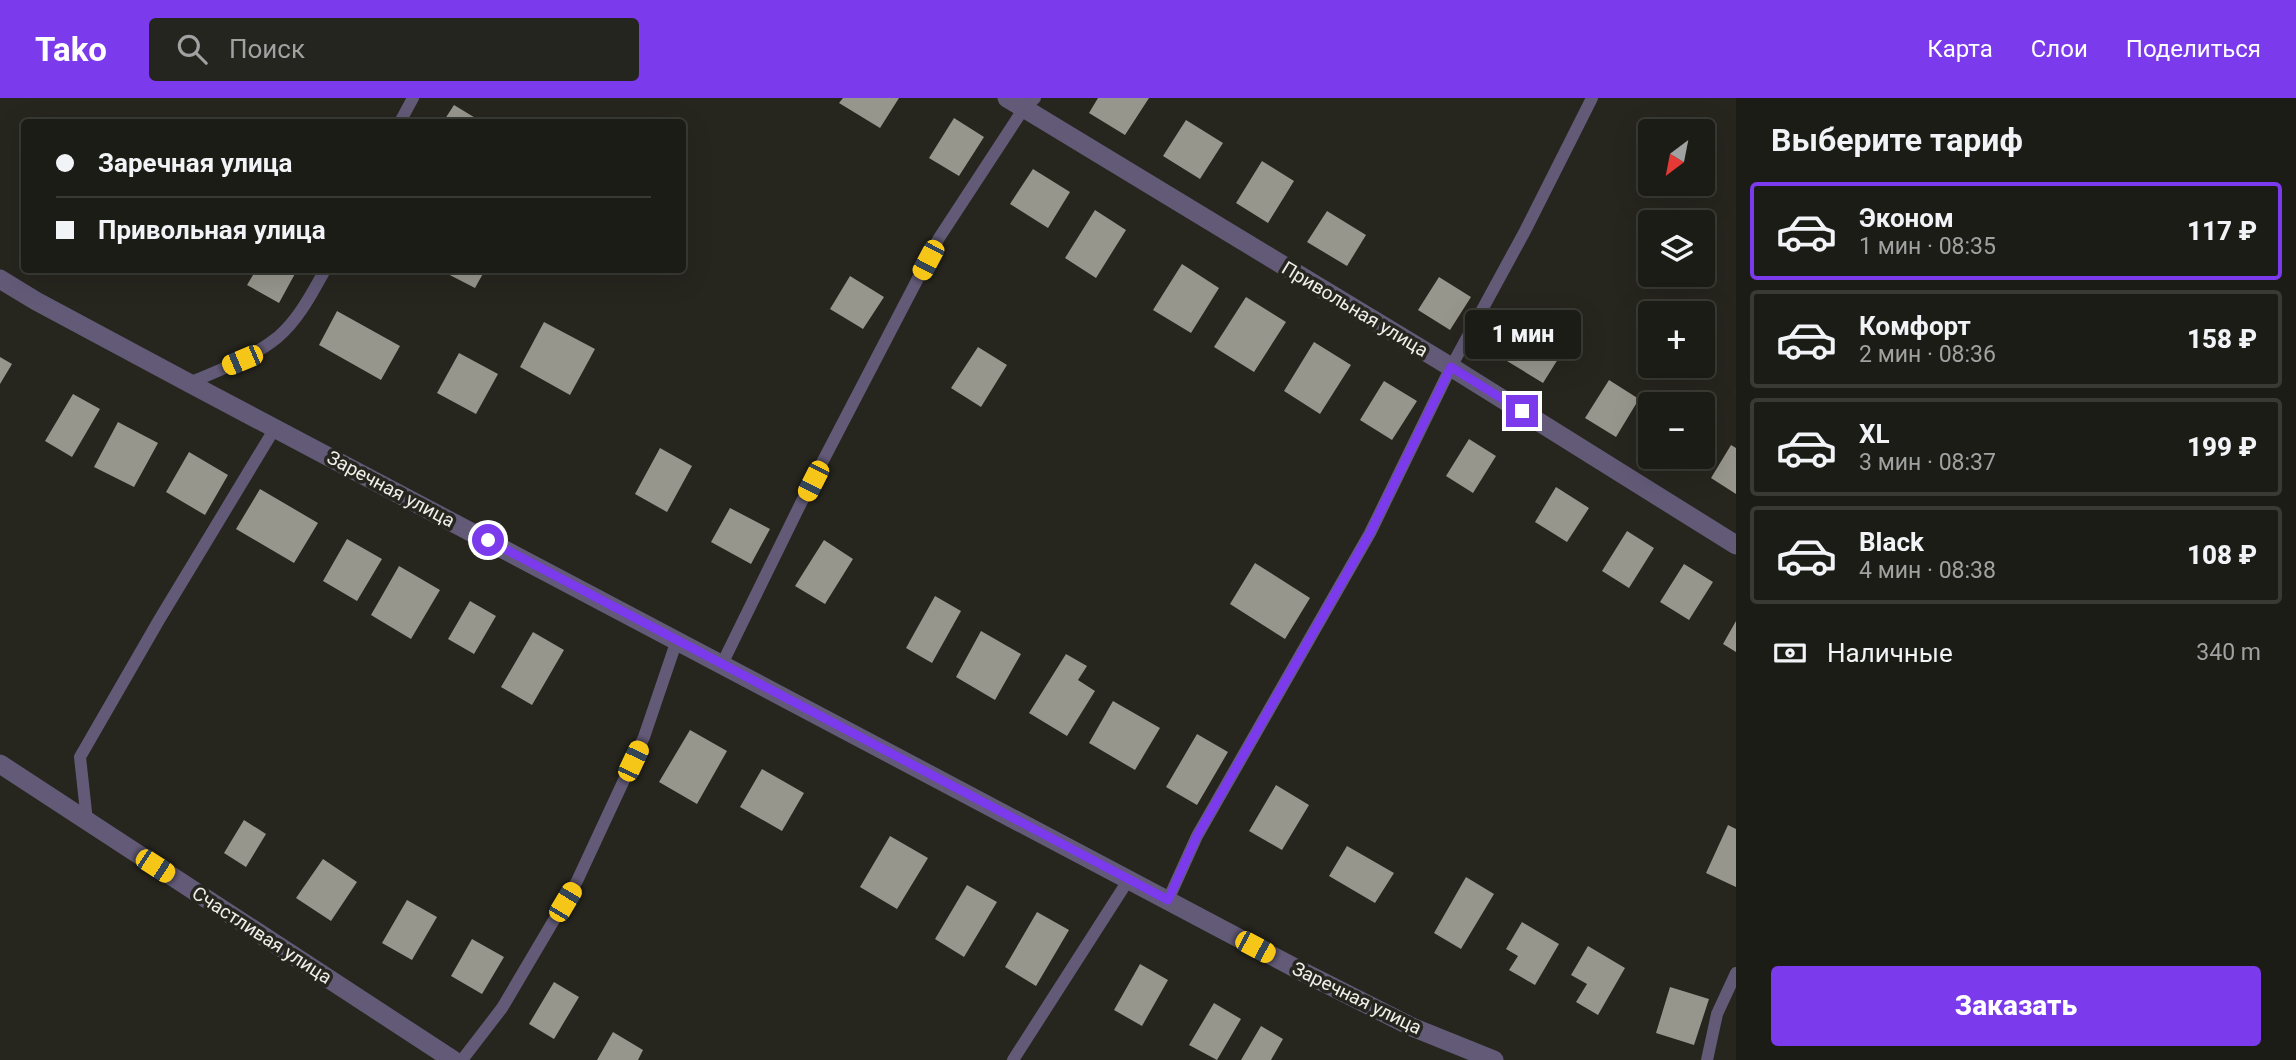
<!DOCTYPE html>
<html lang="ru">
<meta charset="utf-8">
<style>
body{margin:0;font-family:Roboto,sans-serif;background:#25251f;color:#f1f3f6;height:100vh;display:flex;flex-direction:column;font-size:26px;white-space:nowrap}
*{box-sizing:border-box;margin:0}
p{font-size:23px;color:#a0a1a1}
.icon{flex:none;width:38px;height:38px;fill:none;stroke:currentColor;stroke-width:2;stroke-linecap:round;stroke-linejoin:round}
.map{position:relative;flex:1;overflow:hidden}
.drawer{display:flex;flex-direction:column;background:#1c1c16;width:560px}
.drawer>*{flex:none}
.guide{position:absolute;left:21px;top:21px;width:665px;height:154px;border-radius:7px;box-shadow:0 7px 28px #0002,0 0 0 2px #3a3a35;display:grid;align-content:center;height:154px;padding:0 35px;background:#1c1c16}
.needle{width:46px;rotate:212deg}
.fabs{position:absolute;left:1638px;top:21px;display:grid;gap:14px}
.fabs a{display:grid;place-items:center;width:77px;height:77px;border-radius:7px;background:#1c1c16;box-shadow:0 7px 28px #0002,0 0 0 2px #3a3a35;font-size:35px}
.end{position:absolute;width:32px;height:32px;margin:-16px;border:9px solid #7c3aed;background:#fff;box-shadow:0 0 0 4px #fff}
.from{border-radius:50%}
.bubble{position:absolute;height:49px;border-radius:7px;background:#1c1c16;box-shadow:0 7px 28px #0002,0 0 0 2px #3a3a35;font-size:23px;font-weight:800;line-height:49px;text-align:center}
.car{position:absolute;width:21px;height:42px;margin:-21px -10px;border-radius:9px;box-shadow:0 0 5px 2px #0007;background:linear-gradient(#f5c518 24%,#345 0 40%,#f5c518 0 76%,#345 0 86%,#f5c518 0)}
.guide b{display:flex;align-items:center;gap:24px;height:66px;font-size:26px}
.guide b+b{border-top:2px solid #3a3a35}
.guide i{width:18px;height:18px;background:#f1f3f6}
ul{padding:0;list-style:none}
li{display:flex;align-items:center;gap:21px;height:98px;margin:0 14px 10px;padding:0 21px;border:4px solid #3a3a35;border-radius:7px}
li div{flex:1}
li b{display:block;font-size:26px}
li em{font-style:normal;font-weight:800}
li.current{border-color:#7c3aed}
li>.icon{width:63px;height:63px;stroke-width:1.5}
h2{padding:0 35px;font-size:32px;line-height:84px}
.pay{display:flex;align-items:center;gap:18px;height:77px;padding:0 35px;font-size:26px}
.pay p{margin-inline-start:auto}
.action{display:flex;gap:14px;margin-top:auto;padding:14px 35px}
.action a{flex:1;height:80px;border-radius:7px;background:#7c3aed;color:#fff;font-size:28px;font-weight:800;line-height:80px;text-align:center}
header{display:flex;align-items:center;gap:42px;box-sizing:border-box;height:98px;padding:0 35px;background:#7c3aed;color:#fff}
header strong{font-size:33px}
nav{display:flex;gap:38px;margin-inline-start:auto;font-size:24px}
.search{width:490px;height:63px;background:#25251f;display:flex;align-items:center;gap:18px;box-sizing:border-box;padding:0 24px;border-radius:7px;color:#a0a1a1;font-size:26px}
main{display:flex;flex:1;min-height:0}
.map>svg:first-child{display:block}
</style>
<header>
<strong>Tako</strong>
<div class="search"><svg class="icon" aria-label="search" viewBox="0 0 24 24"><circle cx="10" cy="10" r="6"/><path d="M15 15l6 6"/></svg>Поиск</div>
<nav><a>Карта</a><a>Слои</a><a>Поделиться</a></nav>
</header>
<main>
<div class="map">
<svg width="1736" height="962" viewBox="0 0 1736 962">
<rect width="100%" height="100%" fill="#26251e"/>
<path fill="#96968d" d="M843,0H899L880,30L839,5Z
M1098,0H1149L1125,37L1089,15Z
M454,7L482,24H443Z
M954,20L984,39L959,78L929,60Z
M1186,22L1223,45L1200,81L1163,58Z
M1262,63L1294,83L1268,125L1236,105Z
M1033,71L1070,94L1048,130L1010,106Z
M1095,112L1126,132L1096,180L1065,160Z
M1327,113L1366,137L1347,168L1307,144Z
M1182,166L1219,190L1191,235L1153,212Z
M256,172H297L279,205L247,187Z
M440,172H485L475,190Z
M850,178L884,199L863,231L830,211Z
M1439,179L1471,199L1450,232L1418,212Z
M1246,199L1286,224L1254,274L1214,249Z
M337,213L400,248L381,282L319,247Z
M1534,220L1570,242L1543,285L1507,263Z
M544,224L595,251L570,297L520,269Z
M1314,244L1351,267L1320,316L1284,293Z
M978,249L1007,267L981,309L951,290Z
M459,255L498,276L476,316L437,295Z
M0,259L12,266L0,286Z
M1609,282L1639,301L1616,339L1585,320Z
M1384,283L1417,303L1392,342L1360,322Z
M73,296L100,311L72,359L45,343Z
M1650,318V345L1638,337Z
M118,324L158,345L134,389L94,369Z
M1469,341L1496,358L1473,395L1446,378Z
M1731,347L1736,350V396L1711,380Z
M660,350L692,368L667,414L635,396Z
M189,354L228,377L205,417L166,394Z
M1556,389L1589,410L1567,444L1535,424Z
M260,391L318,425L294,465L236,431Z
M730,410L770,431L751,466L711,444Z
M1627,433L1654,450L1629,490L1602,473Z
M347,441L382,461L357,503L323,483Z
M824,442L853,461L825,506L795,488Z
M1255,465L1310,500L1285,541L1230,506Z
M1684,466L1713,484L1689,522L1660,504Z
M399,468L440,492L411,541L371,517Z
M935,498L961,513L932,565L906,550Z
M470,503L496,518L474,556L448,541Z
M1736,523V554L1723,546Z
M981,533L1021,556L995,602L956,579Z
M533,534L564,552L532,607L501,589Z
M1066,556L1087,568L1078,582L1095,593L1067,638L1029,615Z
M1113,603L1160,630L1135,672L1089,645Z
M690,632L727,653L697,706L659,684Z
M1197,636L1228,654L1197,707L1166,689Z
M762,671L804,695L782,733L740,709Z
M1276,687L1309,707L1282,752L1249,733Z
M244,722L266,736L246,769L224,755Z
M1728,727L1736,731V789L1706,775Z
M890,738L928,760L897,811L860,789Z
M1347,748L1394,775L1375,805L1329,778Z
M323,761L357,784L331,823L296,800Z
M1466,779L1494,796L1461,851L1434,835Z
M967,787L997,804L964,859L935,841Z
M407,802L437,819L412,862L382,845Z
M1037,814L1069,832L1036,888L1005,869Z
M1522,824L1559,846L1535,887L1509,872L1518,858L1506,851Z
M472,841L504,859L482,896L451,878Z
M1588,848L1625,870L1598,917L1576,904L1587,886L1571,877Z
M1140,866L1168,882L1142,928L1114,912Z
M554,884L579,899L554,941L529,926Z
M1670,889L1709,901L1694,947L1656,935Z
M1214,905L1241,921L1217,962L1189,947Z
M1261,928L1283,941L1271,962H1241Z
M613,934L643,952L638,962H597Z"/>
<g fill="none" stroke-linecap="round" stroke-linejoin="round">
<path stroke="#625a77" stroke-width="12" d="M400,24L413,0
M189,285C220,272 252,260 278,239C299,221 312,195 325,172
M722,566L801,405L939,140L1024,10L1035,0
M87,723L80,659L159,522L275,330
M1168,802L1197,738L1370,435L1451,269L1525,133L1592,0
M462,962L502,910L577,783L644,639L677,542
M1013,962L1129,781
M1707,962L1717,916L1736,875"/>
<path stroke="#625a77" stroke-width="19" d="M1007,0L1451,269L1736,447
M0,181L36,203L189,285L1299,872L1412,929L1494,962
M0,666L453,962"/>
</g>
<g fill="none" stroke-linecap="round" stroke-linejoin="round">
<path stroke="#7c3aed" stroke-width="9" d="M488,442L1168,802L1197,738L1370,435L1451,269L1522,313"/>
</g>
<g text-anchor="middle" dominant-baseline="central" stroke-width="7" stroke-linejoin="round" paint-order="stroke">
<g font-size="19" fill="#efefea" stroke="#26251e">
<text transform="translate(1355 211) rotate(31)">Привольная улица</text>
<text transform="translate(391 391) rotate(28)">Заречная улица</text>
<text transform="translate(262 837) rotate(33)">Счастливая улица</text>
<text transform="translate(1357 900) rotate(26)">Заречная улица</text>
</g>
</g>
</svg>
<div class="fabs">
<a><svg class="needle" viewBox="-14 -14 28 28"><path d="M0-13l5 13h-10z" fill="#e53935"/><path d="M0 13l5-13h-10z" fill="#a0a1a1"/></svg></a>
<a><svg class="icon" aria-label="layers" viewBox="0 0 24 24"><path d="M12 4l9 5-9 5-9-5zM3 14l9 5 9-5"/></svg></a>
<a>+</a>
<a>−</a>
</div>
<i class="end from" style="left:488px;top:442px"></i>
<i class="end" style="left:1522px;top:313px"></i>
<div class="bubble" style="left:1465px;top:212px;width:116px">1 мин</div>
<i class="car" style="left:928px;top:162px;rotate:208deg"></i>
<i class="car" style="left:242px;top:262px;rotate:247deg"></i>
<i class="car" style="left:813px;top:383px;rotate:207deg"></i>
<i class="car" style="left:633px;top:663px;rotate:25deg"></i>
<i class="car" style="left:155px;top:768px;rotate:123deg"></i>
<i class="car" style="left:565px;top:804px;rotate:31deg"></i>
<i class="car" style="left:1255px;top:849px;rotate:118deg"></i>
<div class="guide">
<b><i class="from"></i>Заречная улица</b>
<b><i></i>Привольная улица</b>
</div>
</div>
<section class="drawer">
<h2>Выберите тариф</h2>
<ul>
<li class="current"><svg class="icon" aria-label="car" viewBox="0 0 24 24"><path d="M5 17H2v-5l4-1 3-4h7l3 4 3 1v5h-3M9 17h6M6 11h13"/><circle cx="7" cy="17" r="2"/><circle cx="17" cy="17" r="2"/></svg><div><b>Эконом</b><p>1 мин · 08:35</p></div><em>117 ₽</em></li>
<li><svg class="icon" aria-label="car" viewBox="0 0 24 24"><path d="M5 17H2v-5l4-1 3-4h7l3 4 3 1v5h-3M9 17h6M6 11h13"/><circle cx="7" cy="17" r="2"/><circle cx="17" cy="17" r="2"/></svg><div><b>Комфорт</b><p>2 мин · 08:36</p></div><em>158 ₽</em></li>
<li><svg class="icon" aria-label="car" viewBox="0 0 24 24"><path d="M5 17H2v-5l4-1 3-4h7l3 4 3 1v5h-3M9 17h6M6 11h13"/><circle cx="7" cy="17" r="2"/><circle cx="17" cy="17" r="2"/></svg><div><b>XL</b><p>3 мин · 08:37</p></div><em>199 ₽</em></li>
<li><svg class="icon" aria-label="car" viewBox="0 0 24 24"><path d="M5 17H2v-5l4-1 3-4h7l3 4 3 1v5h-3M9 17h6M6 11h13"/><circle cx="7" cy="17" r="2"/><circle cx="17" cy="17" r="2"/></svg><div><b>Black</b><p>4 мин · 08:38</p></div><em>108 ₽</em></li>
</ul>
<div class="pay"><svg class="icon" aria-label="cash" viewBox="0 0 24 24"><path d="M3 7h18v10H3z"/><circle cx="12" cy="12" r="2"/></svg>Наличные<p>340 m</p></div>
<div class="action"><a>Заказать</a></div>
</section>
</main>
